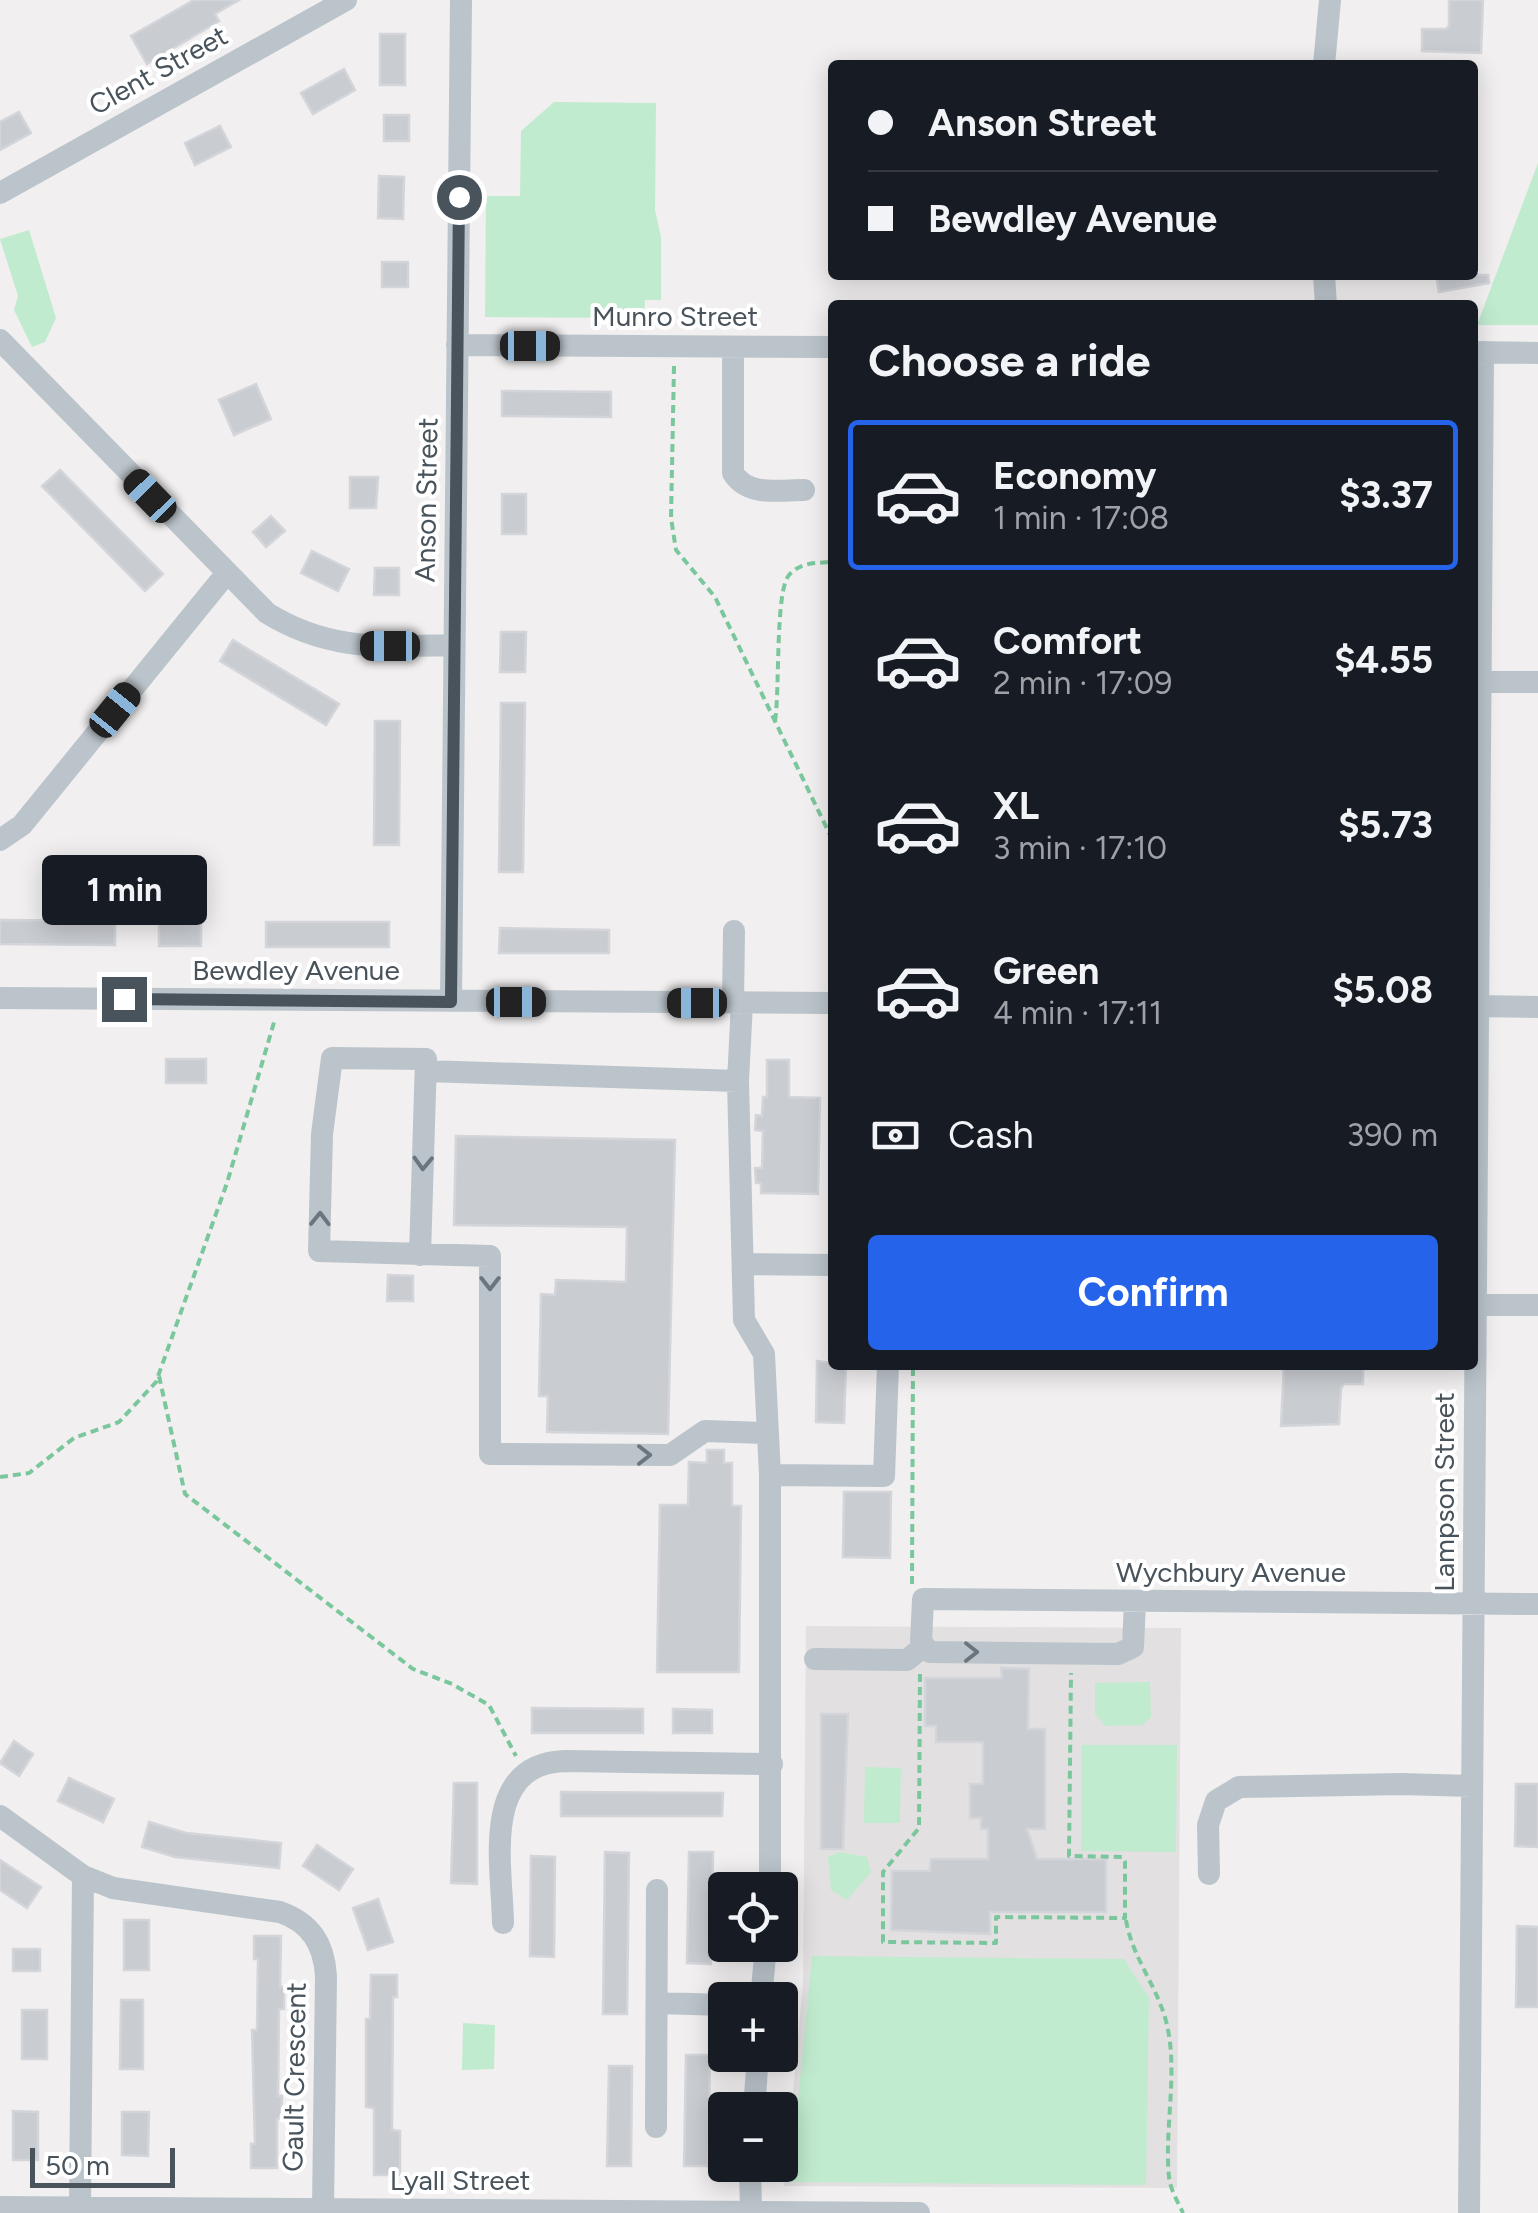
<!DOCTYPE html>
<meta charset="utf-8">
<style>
body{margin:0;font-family:Figtree,sans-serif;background:#20242c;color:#f1f3f6;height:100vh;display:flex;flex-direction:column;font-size:38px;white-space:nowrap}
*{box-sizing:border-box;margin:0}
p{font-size:32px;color:#9ea1a6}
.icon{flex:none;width:55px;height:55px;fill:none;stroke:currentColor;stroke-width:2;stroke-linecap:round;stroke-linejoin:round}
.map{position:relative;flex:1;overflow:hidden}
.panel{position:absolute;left:828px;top:300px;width:650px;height:1070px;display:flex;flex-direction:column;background:#171b24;border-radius:10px;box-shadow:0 5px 25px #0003}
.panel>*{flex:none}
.banner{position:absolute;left:828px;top:60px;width:650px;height:220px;border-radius:10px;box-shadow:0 5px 25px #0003;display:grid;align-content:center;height:220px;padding:0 40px;background:#171b24}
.controls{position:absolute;left:708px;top:1872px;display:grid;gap:20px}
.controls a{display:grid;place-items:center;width:90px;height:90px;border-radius:10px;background:#171b24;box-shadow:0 5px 25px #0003;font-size:50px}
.scale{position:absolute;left:30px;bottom:25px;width:145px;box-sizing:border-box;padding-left:10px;border:5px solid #48535b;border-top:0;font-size:28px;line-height:35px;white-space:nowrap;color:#48535b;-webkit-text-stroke:8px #fff;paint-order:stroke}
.end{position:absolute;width:45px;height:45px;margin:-22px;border:12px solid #48535b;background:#fff;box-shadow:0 0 0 5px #fff}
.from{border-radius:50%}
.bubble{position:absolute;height:70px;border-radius:10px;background:#171b24;box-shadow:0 5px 25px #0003;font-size:32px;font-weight:700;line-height:70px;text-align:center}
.car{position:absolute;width:30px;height:60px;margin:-30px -15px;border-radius:12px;box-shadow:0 0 8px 2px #0007;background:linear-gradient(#222 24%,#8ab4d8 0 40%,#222 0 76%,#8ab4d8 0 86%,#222 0)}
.banner b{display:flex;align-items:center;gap:35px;height:95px;font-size:38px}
.banner b+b{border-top:2px solid #363941}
.banner i{width:25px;height:25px;background:#f1f3f6}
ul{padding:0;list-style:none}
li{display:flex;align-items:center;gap:30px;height:150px;margin:0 20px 15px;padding:0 20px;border:5px solid transparent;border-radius:10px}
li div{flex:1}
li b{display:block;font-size:38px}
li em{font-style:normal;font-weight:700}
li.active{border-color:#2563eb}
li>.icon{width:90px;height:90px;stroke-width:1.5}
h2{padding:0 40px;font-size:45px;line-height:120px}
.pay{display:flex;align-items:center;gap:25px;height:110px;padding:0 40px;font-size:38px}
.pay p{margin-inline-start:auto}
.action{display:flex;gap:20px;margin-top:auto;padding:20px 40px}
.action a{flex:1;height:115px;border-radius:10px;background:#2563eb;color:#fff;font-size:40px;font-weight:700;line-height:115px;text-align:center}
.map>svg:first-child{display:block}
</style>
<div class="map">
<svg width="1538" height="2213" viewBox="0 0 1538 2213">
<rect width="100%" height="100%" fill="#f1efef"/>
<path fill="#e2e0e0" d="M806,1626L1181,1628L1177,2188L784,2186L803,1985Z"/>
<path fill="#c1ebcf" d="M554,102L656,103L655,210L661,237V300H645L644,318L485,317L486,196H520L521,131Z
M1538,163V325H1477Z
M29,230L56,318L45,342L32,347L14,310L18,296L0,239Z
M1150,1682L1151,1717L1142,1725L1105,1726L1095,1714V1683Z
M1082,1745H1177L1176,1852L1081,1851Z
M865,1767L901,1768L900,1823H864Z
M839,1852L867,1857L871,1872L847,1900L831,1890L828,1857Z
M812,1956L1124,1959L1149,1998L1146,2185L790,2182Z
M463,2023L495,2025L494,2069L462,2070Z"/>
<path fill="#c9ccd1" stroke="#d3d5da" stroke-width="2.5" d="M194,0H239L215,14L219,21L147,64L131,36Z
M1449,0H1483L1481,53L1422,51V29H1446L1449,26Z
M380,34H405V85H380Z
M344,69L355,90L313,114L301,93Z
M19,112L31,133L0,150V122Z
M384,115H409V141H384Z
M220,126L231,147L195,165L185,143Z
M379,176L404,177L403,219L378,218Z
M382,262H408V287H382Z
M1436,275H1488L1489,283L1439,292Z
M256,384L271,419L234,435L219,400Z
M502,391L611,392V417L502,416Z
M60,470L163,574L145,591L42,486Z
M350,477H378L376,508H350Z
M502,494H526V534H502Z
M271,516L285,531L266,547L253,532Z
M312,551L349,569L338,591L301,573Z
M375,568H399V595H374Z
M501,632H526L525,672H500Z
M233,640L339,704L326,725L220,661Z
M501,703H525L523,872H499Z
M375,721H400L399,845H374Z
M0,920L115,921V945L0,944Z
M159,921H201V946H159Z
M266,922H389V947H266Z
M500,928L609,930V953H499Z
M166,1059H206V1083H166Z
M767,1060H789V1097L820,1098L818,1194L761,1193V1183H756L755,1168H762L763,1131L755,1130L756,1115L762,1116L763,1097H767Z
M456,1136L675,1140L668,1434L547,1432L548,1396H539L541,1294L555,1295L556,1280L626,1282L627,1227L454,1225Z
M388,1275L413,1276V1301H387Z
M817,1361L846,1365L844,1423L816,1422Z
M1284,1365H1363V1384H1344L1341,1388L1339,1424L1281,1426Z
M707,1450H724V1463H732V1506H741L739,1672H657L660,1505H688L689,1462L707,1463Z
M844,1492H891L890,1558L843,1557Z
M1001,1668L1029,1669L1028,1729H1045V1829H1027L1037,1859H1106V1912H990V1934L891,1930L892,1871H930L931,1859H988V1829H981V1818H970V1784H983V1742H936V1726H925V1678H1002Z
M532,1708L643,1709V1733H532Z
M673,1709L712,1710V1733H673Z
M821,1714H848L843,1849H821Z
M14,1741L33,1754L19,1776L0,1763Z
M69,1778L114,1799L103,1822L58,1801Z
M454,1783H477V1884L451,1883Z
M1516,1784H1538V1847L1515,1846Z
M561,1792L723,1793L722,1816H561Z
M149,1822L186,1833L281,1843L279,1868L175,1857L142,1847Z
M317,1845L353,1869L339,1890L303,1866Z
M605,1852L629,1853L627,2014H603Z
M689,1852H713L711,1964L687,1963Z
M531,1856L555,1857L554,1957L530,1956Z
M0,1860L41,1887L27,1908L0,1890Z
M378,1899L393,1942L368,1950L353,1908Z
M124,1920H149V1970H124Z
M1517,1926L1538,1927V2007H1516Z
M254,1936H281L280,1987H284V2009H279L278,2096H282L281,2119H277V2168H251V2144H255L252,2030H257L258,1959H254Z
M13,1949H40V1971H13Z
M371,1975H397V1997H393L392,2130L400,2131V2175H374V2108L366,2107V2019H370Z
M121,2000H143V2069H120Z
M22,2010H47V2059H22Z
M686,2055H710L708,2166H684Z
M609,2066H632L631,2166H607Z
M13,2111L38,2112V2160H13Z
M122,2112H149L148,2156L122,2155Z"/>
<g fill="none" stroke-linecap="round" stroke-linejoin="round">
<path stroke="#7bc79d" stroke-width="4" stroke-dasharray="8 5" stroke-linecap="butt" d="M674,366L671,518L676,550L715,597L832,839
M775,721C780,691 775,591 789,575C800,562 817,563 832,562
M159,1376L185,1494L413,1669L452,1684L489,1705L516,1756
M0,1477L29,1473L74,1438L119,1422L156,1382L227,1183L275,1019
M912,1584L913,1365
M920,1674L919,1828L883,1872V1942L996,1943V1917L1125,1918V1862L1122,1857L1069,1856L1071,1673
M1126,1920C1132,1957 1156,1984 1166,2021C1179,2071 1164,2126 1169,2177C1170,2189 1178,2202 1183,2213"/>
<path stroke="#bbc4cb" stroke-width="22" d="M1324,65L1330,0
M0,193L346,0
M1324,275L1326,305
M0,340L267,613C330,652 384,646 454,645
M457,345L832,347
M733,347V473C748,497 779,490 804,490
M1472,352L1538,353
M1478,682H1538
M0,840L22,825L226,574
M0,998L832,1003
M451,1001L461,0
M733,1003L734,931
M742,1003L738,1081L744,1320L764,1354L770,1475V1890
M1472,1006L1538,1007
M426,1071L738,1081
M420,1255L426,1059L332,1058L322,1134L319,1251L490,1256V1454L670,1455L705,1431L767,1433
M745,1264L832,1265
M1475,1305H1538
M770,1475L884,1476L888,1365
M1135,1601L1133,1647L1118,1654L930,1652L921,1642L923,1599L1538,1604
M815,1659L907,1660L923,1647
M0,1816L83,1876L113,1888L280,1912C311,1923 324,1944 326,1976L323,2209
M1209,1874L1208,1825L1216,1801L1239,1787L1401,1784L1472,1786
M503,1923C502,1865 480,1764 565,1761L772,1764
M761,2000L766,1945
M658,2003L725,2005
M754,2110L758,2055
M656,2127L657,1890
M750,2165L751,2213
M0,2207L919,2213
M80,2208L83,1876
M1469,2213L1483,352"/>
</g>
<defs><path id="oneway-chevron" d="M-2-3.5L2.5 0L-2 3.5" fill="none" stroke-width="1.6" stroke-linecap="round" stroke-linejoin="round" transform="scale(2.5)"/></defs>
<g stroke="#6a757d">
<use href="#oneway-chevron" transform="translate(423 1163) rotate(92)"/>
<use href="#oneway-chevron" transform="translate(320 1219) rotate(-89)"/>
<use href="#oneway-chevron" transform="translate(490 1283) rotate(90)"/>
<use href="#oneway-chevron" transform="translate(644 1455)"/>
<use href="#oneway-chevron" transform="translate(971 1652)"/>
</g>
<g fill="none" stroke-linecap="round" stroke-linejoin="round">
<path stroke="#48535b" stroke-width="12" d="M124,999L451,1002L459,197"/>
</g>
<g text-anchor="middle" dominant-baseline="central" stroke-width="8" stroke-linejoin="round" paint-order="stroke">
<g font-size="28" fill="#48535b" stroke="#fff">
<text transform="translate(158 70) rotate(-29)">Clent Street</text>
<text x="675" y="316">Munro Street</text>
<text transform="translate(426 500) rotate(-89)">Anson Street</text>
<text x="296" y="970">Bewdley Avenue</text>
<text transform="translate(1444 1492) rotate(-90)">Lampson Street</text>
<text x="1231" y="1572">Wychbury Avenue</text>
<text transform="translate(294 2077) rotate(-89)">Gault Crescent</text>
<text x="460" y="2180">Lyall Street</text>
</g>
</g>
</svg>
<div class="controls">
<a><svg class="icon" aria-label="locate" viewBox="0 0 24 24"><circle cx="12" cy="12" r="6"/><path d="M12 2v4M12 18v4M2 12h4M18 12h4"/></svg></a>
<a>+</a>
<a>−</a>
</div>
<div class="scale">50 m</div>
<i class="end from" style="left:459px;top:197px"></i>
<i class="end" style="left:124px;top:999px"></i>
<div class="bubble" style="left:42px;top:855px;width:165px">1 min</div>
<i class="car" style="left:530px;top:346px;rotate:90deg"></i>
<i class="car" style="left:150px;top:496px;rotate:316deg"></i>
<i class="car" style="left:390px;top:646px;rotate:270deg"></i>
<i class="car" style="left:115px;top:710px;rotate:39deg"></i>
<i class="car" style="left:516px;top:1002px;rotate:90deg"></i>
<i class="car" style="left:697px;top:1003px;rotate:270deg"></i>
<div class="banner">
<b><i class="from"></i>Anson Street</b>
<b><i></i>Bewdley Avenue</b>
</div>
<section class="panel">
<h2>Choose a ride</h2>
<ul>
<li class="active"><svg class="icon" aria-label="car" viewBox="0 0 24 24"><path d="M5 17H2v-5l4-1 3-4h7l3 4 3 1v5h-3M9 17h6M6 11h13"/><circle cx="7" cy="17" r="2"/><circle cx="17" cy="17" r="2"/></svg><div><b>Economy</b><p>1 min · 17:08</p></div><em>$3.37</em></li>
<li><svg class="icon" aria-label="car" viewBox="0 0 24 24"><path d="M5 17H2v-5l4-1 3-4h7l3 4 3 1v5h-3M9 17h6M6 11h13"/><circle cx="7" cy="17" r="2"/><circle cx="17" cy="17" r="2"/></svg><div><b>Comfort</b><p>2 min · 17:09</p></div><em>$4.55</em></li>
<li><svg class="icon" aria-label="car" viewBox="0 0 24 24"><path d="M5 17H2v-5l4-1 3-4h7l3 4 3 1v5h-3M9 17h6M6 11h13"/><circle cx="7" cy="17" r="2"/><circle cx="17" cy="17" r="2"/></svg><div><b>XL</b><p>3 min · 17:10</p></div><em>$5.73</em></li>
<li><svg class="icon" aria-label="car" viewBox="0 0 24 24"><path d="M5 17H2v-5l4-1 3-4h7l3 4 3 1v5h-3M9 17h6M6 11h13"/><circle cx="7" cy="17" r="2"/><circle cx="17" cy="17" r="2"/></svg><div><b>Green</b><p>4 min · 17:11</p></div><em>$5.08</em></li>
</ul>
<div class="pay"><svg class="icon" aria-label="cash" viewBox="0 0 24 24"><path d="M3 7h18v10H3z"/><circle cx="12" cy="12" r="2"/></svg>Cash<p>390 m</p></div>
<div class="action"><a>Confirm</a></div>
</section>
</div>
